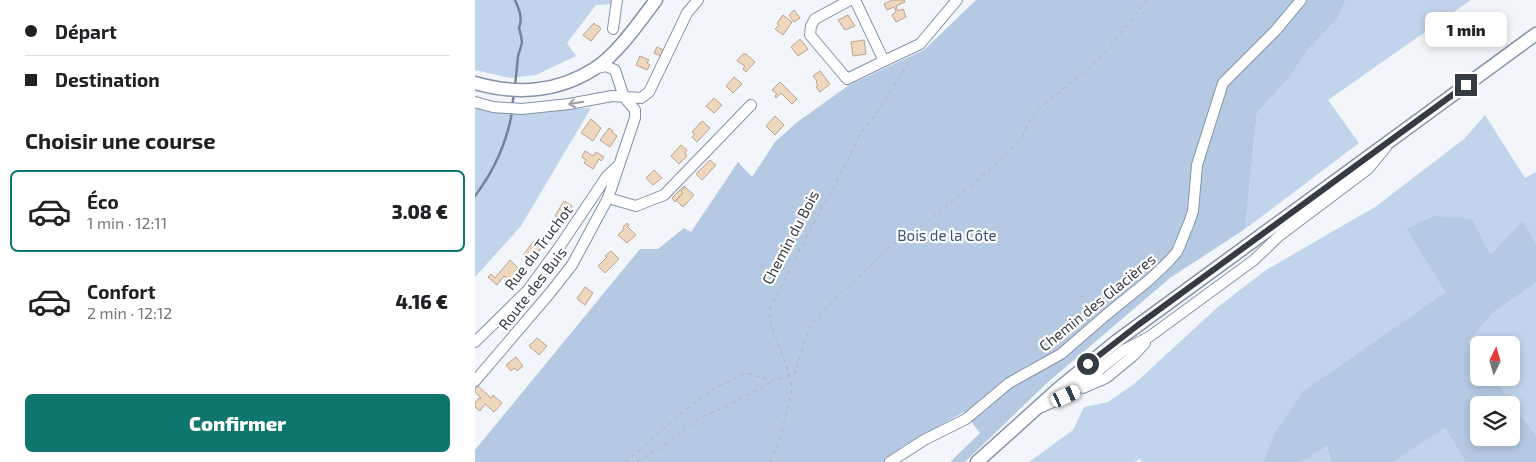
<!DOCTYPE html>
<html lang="fr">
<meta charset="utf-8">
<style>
body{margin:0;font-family:"Exo 2",sans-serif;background:#f2f2f2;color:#202124;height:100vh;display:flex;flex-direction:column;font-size:19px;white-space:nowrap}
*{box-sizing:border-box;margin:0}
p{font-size:16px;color:#757577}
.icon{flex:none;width:28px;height:28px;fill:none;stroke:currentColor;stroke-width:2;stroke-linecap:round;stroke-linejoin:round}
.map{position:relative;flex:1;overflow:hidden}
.panel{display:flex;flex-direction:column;background:#fff;width:475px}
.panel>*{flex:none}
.top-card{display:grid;align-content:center;height:110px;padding:0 25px;background:#fff}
.needle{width:32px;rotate:5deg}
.fabs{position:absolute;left:995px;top:336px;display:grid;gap:10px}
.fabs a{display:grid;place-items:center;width:50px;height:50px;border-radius:8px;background:#fff;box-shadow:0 2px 8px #0003;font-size:25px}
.end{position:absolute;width:22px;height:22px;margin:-11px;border:6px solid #343b44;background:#fff;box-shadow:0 0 0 2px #fff}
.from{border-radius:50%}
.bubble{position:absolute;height:35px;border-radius:8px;background:#fff;box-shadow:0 2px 8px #0003;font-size:16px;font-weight:800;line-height:35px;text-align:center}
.car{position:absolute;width:15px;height:30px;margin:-15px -8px;border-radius:6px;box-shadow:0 0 4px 1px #0007;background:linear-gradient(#fff 24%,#345 0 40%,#fff 0 76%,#345 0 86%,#fff 0)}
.top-card b{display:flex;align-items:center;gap:18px;height:48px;font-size:19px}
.top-card b+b{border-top:1px solid #e0e0e0}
.top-card i{width:12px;height:12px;background:#202124}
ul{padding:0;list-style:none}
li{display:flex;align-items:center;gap:15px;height:82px;margin:0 10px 8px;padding:0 15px;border:2px solid transparent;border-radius:8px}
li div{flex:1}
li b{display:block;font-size:19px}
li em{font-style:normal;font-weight:800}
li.current{border-color:#0f766e}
li>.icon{width:45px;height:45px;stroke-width:1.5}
h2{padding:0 25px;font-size:22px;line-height:60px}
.primary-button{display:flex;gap:10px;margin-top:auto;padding:10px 25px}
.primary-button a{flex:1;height:58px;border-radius:8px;background:#0f766e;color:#fff;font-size:20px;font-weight:800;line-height:58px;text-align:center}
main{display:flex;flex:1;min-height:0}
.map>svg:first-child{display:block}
</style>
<main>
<section class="panel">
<div class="top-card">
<b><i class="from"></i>Départ</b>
<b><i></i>Destination</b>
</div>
<h2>Choisir une course</h2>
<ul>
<li class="current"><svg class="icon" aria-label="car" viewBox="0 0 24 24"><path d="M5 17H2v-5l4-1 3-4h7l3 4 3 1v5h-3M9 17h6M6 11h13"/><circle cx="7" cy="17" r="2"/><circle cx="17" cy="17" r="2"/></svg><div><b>Éco</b><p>1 min · 12:11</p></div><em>3.08 €</em></li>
<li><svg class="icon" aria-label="car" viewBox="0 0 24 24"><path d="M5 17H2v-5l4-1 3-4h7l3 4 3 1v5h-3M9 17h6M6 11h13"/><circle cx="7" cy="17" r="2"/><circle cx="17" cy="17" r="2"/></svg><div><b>Confort</b><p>2 min · 12:12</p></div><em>4.16 €</em></li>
</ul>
<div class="primary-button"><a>Confirmer</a></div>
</section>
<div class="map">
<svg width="1061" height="462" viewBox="0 0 1061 462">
<rect width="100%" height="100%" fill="#f2f6fb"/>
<path fill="#c2d4eb" d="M0,0H138L137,4L121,5L92,43L101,56L61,75L35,78L0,70Z
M871,0H996L853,100L884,143L770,229L782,113L813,79L834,49L862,19Z
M0,107L22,113L116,108L46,226L0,277Z
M1010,115L1050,178L1061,172V244L1048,222L1015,255L931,229L970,292L828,391L800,432L788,462H667L665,459L660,462H554L598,430L609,407L633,402L659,384L744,306L791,270L900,207L989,139Z
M1061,283V436L1019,378H1036V345H1004V357L993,342L1019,312Z
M970,428L990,462H917L922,458Z
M852,446L856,462H827Z"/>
<path fill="#b6c9e3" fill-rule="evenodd" d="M501,0H871L862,19L834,49L813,79L782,113L770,229L695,278L572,383L490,462H475L505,433L489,412L428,446L409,462H0V450L165,249H183L209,228L216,232L263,162L277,177L300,142L321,123L374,85L449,50Z
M959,216L997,219L1015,255L1048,221L1061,244V283L1019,312L993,342L1004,357V378H1019L1061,436V462H990L970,428L917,462H856L852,446L827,462H788L800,432L828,391L970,292L931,229ZM1004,405H1036V438H1004Z"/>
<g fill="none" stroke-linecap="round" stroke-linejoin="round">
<path stroke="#758499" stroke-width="2.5" d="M40,0C44,9 48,18 44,28L46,36L47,43L43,56L40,86
M37,106L39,94
M0,196C18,172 32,142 37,112"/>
</g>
<path fill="#efd7be" stroke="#b8a38d" d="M417,0H429L430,2L421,6L423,11L428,9L431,17L421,22L417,15L421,12L419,7L412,10L409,4Z
M319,10L325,18L319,22L314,15Z
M308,15L317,22L308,35L300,29L304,25L302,23Z
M373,15L380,26L370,30L363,20Z
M119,23L122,26L123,25L126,29L116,41L108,35Z
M325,39L333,49L323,56L316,47Z
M389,40L391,54L378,56L376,42Z
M182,47L188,50L186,56L179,53Z
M268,54H271L280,62L271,72L268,69L270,66L262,61Z
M165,56L174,60L172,63L175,65L172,70L161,65Z
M345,71L355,84L345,92L341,87L343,86L341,82L342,81L338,76Z
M259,77L267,84L258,93L251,86Z
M305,82L322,99L317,104L306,93L301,98L300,96L302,94L297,90Z
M239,98L247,105L239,113L231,106Z
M300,116L309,125L300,135L291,126Z
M116,119L126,128L118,141L106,133Z
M227,121L235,128L222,142L217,137L220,134L217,132Z
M134,128L138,131L137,132L142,136L135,147L125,140Z
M206,145L212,150L210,153L212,156L204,164L196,156Z
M110,151L118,156L121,152L129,157L126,161L124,159L118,169L109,163L111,160L107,157Z
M235,160L241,165L227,180L221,174Z
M179,170L187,178L178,185L171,178Z
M209,186L210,187L206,191L208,193L200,202L197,198Z
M210,187L219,195L208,207L201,200L208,193L206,191Z
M89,201L97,206L88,221L80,216Z
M152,223L154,225L152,226L161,235L152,243L143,235L149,229L148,227Z
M59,241L67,247L56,262L48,255Z
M136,251L144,259L130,273L123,266L132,257L130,256Z
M35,260L43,268L39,273L46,280L41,286L29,276L22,285L13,277L16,274L20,278Z
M110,287L118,293L110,305L102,299Z
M62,338L72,346L64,355L54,346Z
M41,357L48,366L42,371L39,368L36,371L31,365Z
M3,386L16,398L18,395L27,403L19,412L10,404L5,411L0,407V403L4,398L5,399L6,398L0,392V389Z"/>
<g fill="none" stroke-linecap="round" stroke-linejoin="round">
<defs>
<path id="minor" d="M375,0L340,19L336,26L335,35L372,79L409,61
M380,0L409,61L445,44L482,0
M138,29L142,0
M0,102L18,107L47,109L94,104L137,96L166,98L174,92L212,13L223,0
M133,198L161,206L189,195L276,105
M0,342L53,290L85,246L132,176L144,165
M0,381L75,293L97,265L133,198L160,118V110L149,97L140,70L131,66L122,68
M608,388L631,378L659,355L670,343
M567,407L591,396L649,350L674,337L779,260L804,236L893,169L911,147
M415,462L449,440L491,419L534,383L586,354L631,315L674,280L694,261L702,252L714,223L718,211L722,165L748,83L801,30L826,0"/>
<path id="major" d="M0,83C42,95 81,93 119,69C142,55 165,21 181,0
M502,462L583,389L643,340L1061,34"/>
</defs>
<use href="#minor" stroke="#8292a9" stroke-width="12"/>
<use href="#major" stroke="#8292a9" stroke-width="15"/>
<path stroke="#aeb3ba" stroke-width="1" stroke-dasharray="4 4" stroke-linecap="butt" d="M151,462L208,412L241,387L271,373L299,381L320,373L334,328L349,310L420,242L447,226L524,162L547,138L553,124L564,109L610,71L633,49L672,0
M162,462L192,443L225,418L256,404L298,381
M295,462L305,439L317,390L315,376L296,324L294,310L331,238L373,160L384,136L402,112L436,59"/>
<use href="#minor" stroke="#fff" stroke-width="10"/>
<use href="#major" stroke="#fff" stroke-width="12"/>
</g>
<defs><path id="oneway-shaft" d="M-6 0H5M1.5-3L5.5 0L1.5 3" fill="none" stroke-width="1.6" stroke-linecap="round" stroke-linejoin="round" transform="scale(1.25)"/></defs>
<use stroke="#9a9da2" href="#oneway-shaft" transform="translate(101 103) rotate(170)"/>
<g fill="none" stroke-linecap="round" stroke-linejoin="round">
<path stroke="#343b44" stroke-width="6" d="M613,364L663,325L991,85"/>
</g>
<g text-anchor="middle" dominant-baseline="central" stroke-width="4.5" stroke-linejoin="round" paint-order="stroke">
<g font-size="15" fill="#365379" stroke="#fff">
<text x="472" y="235">Bois de la Côte</text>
</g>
<g font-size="15" fill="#343b44" stroke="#fff">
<text transform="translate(315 237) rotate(-62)">Chemin du Bois</text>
<text transform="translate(63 247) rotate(-53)">Rue du Truchot</text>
<text transform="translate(57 288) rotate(-52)">Route des Buis</text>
<text transform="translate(622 302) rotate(-39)">Chemin des Glacières</text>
</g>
</g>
</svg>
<div class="fabs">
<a><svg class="needle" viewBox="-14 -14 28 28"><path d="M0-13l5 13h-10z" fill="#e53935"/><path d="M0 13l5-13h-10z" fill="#757577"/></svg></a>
<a><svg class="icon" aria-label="layers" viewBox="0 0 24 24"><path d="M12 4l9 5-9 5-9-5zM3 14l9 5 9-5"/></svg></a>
</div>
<i class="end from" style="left:613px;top:364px"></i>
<i class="end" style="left:991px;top:85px"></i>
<div class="bubble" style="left:950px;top:12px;width:82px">1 min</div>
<i class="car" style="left:591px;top:396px;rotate:65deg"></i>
</div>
</main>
